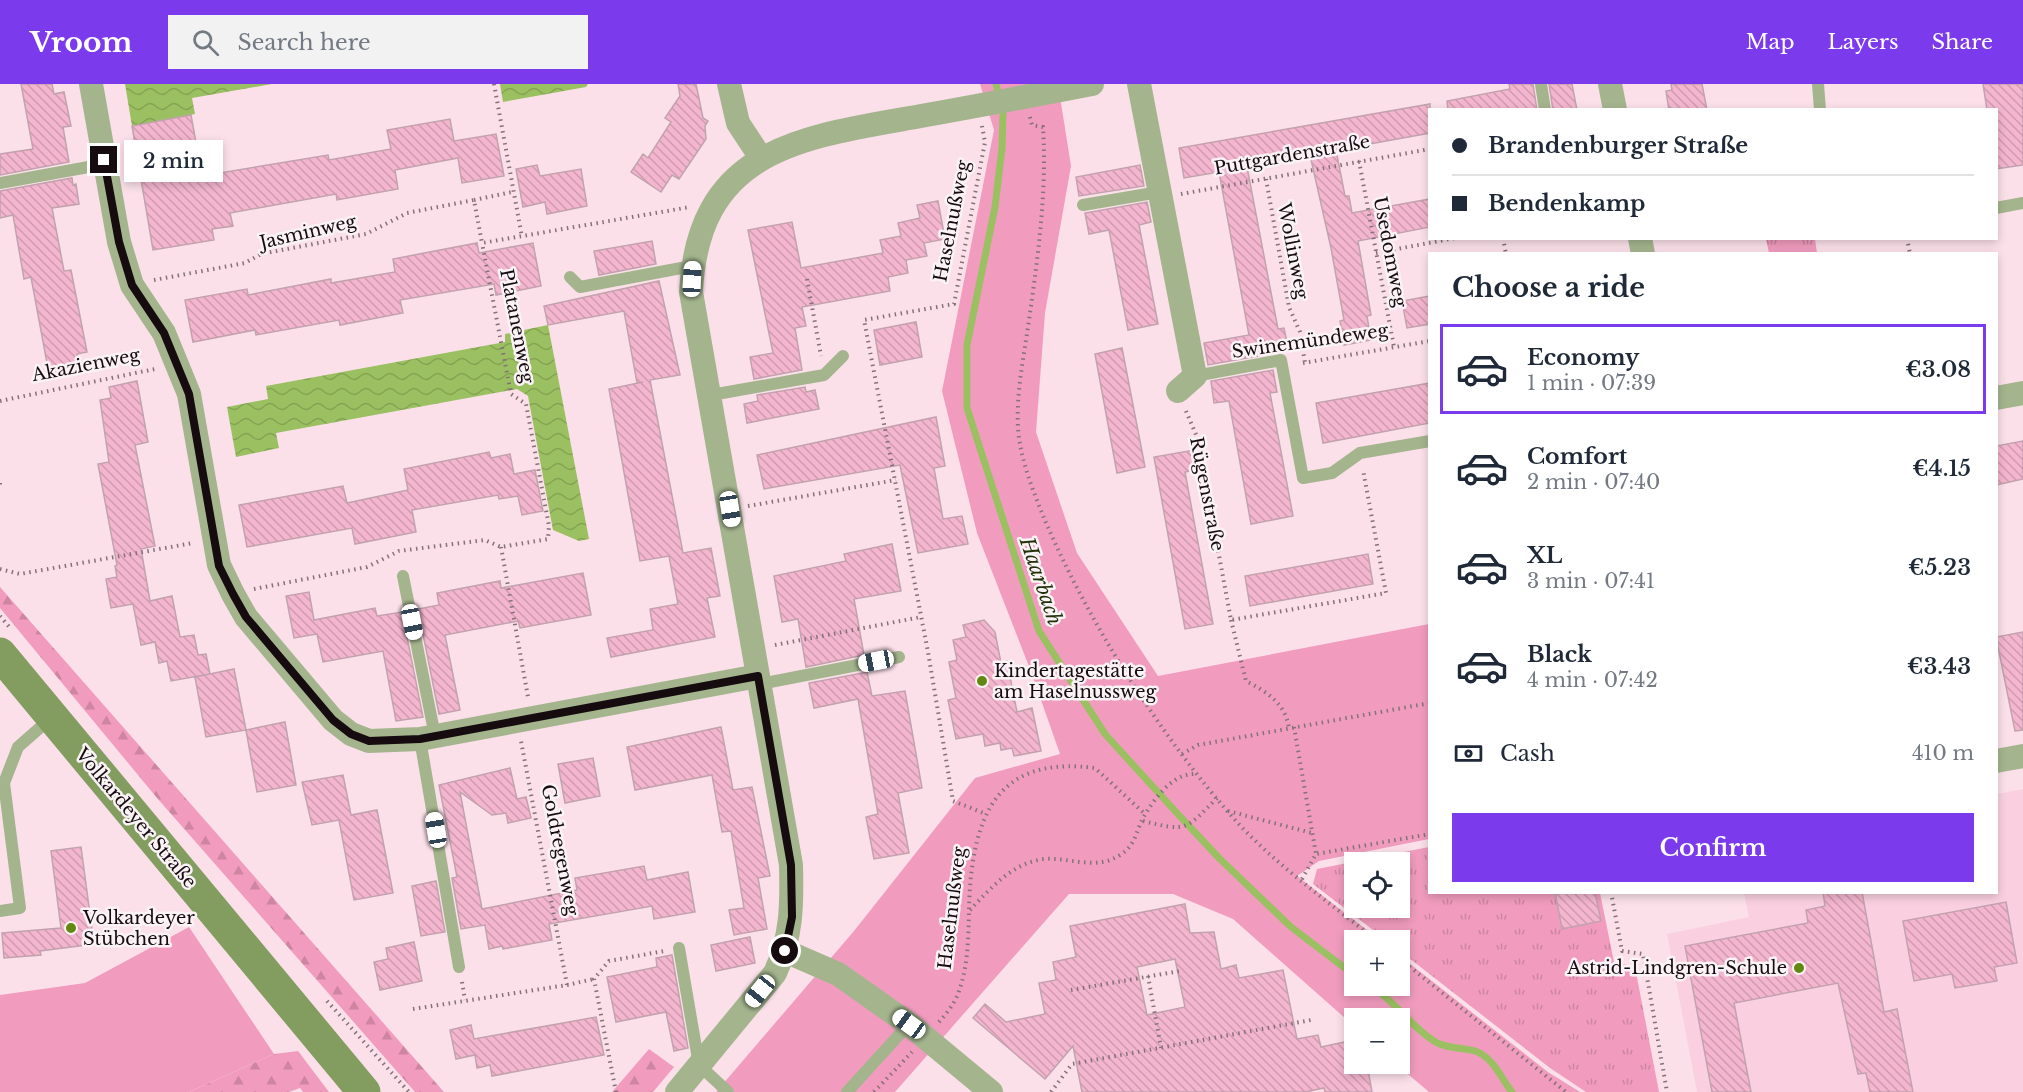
<!DOCTYPE html>
<meta charset="utf-8">
<style>
body{margin:0;font-family:"Libre Baskerville",serif;background:#f2f2f3;color:#1f2937;height:100vh;display:flex;flex-direction:column;font-size:22px;white-space:nowrap}
*{box-sizing:border-box;margin:0}
p{font-size:20px;color:#747a83}
.icon{flex:none;width:33px;height:33px;fill:none;stroke:currentColor;stroke-width:2;stroke-linecap:round;stroke-linejoin:round}
.map{position:relative;flex:1;overflow:hidden}
.side{position:absolute;left:1428px;top:168px;width:570px;height:642px;display:flex;flex-direction:column;background:#fff;border-radius:0px;box-shadow:0 3px 9px #0003}
.side>*{flex:none}
.guide{position:absolute;left:1428px;top:24px;width:570px;height:132px;border-radius:0px;box-shadow:0 3px 9px #0003;display:grid;align-content:center;height:132px;padding:0 24px;background:#fff}
.controls{position:absolute;left:1344px;top:768px;display:grid;gap:12px}
.controls a{display:grid;place-items:center;width:66px;height:66px;border-radius:0px;background:#fff;box-shadow:0 3px 9px #0003;font-size:30px}
.end{position:absolute;width:27px;height:27px;margin:-14px;border:8px solid #160b0f;background:#fff;box-shadow:0 0 0 3px #fff}
.from{border-radius:50%}
.bubble{position:absolute;height:42px;border-radius:0px;background:#fff;box-shadow:0 3px 9px #0003;font-size:20px;font-weight:600;line-height:42px;text-align:center}
.car{position:absolute;width:18px;height:36px;margin:-18px -9px;border-radius:8px;box-shadow:0 0 4px 2px #0007;background:linear-gradient(#fff 24%,#345 0 40%,#fff 0 76%,#345 0 86%,#fff 0)}
.guide b{display:flex;align-items:center;gap:21px;height:57px;font-size:22px}
.guide b+b{border-top:2px solid #e0e1e3}
.guide i{width:15px;height:15px;background:#1f2937}
ul{padding:0;list-style:none}
li{display:flex;align-items:center;gap:18px;height:90px;margin:0 12px 9px;padding:0 12px;border:3px solid transparent;border-radius:0px}
li div{flex:1}
li b{display:block;font-size:22px}
li em{font-style:normal;font-weight:600}
li.active{border-color:#7c3aed}
li>.icon{width:54px;height:54px;stroke-width:1.5}
h2{padding:0 24px;font-size:27px;line-height:72px}
.pay{display:flex;align-items:center;gap:15px;height:66px;padding:0 24px;font-size:22px}
.pay p{margin-inline-start:auto}
.button{display:flex;gap:12px;margin-top:auto;padding:12px 24px}
.button a{flex:1;height:69px;border-radius:0px;background:#7c3aed;color:#fff;font-size:24px;font-weight:600;line-height:69px;text-align:center}
header{display:flex;align-items:center;gap:36px;box-sizing:border-box;height:84px;padding:0 30px;background:#7c3aed;color:#fff}
header strong{font-size:28px}
nav{display:flex;gap:33px;margin-inline-start:auto;font-size:21px}
.search{width:420px;height:54px;background:#f2f2f3;display:flex;align-items:center;gap:15px;box-sizing:border-box;padding:0 21px;border-radius:0px;color:#747a83;font-size:22px}
.map>svg:first-child{display:block}
</style>
<header>
<strong>Vroom</strong>
<div class="search"><svg class="icon" aria-label="search" viewBox="0 0 24 24"><circle cx="10" cy="10" r="6"/><path d="M15 15l6 6"/></svg>Search here</div>
<nav><a>Map</a><a>Layers</a><a>Share</a></nav>
</header>
<div class="map">
<svg width="2023" height="1008" viewBox="0 0 2023 1008">
<defs>
<pattern id="forest-firs" width="22" height="20" patternUnits="userSpaceOnUse" patternTransform="scale(1.5)"><rect width="22" height="20" fill="#f19cbe"/><path d="M5 1l3.5 6h-7zM16 11l3.5 6h-7z" fill="#ce85a2"/></pattern>
<pattern id="park-tufts" width="24" height="20" patternUnits="userSpaceOnUse" patternTransform="scale(1.5)"><rect width="24" height="20" fill="#f19cbe"/><path d="M3 7l-1-3M5 7V3M7 7l1-3M15 17l-1-3M17 17v-4M19 17l1-3" fill="none" stroke="#ce85a2"/></pattern>
<pattern id="water-waves" width="16" height="10" patternUnits="userSpaceOnUse" patternTransform="scale(1.5)"><rect width="16" height="10" fill="#9bc061"/><path d="M0 5q4-4 8 0t8 0" fill="none" stroke="#85a453"/></pattern>
<pattern id="building-back-hatch" width="6" height="6" patternUnits="userSpaceOnUse" patternTransform="scale(1.5)"><rect width="6" height="6" fill="#f4b6ce"/><path d="M-1 5l2 2M0 0l6 6M5-1l2 2" fill="none" stroke="#d09bb0"/></pattern>
</defs>
<rect width="100%" height="100%" fill="#fbe0ea"/>
<path fill="#fad0e0" d="M2023,705V1008H1697L1667,850L1749,833L1744,809L1996,808L1997,710Z"/>
<path fill="#f19cbe" d="M980,0H1058L1071,82L1045,229L1036,348L1077,469L1158,592L1429,540V755L1319,777L1297,792L1380,856H1354V902H1400V872L1548,988L1580,1008H1429L1396,980H1400V934H1354V942L1233,835L1173,810H1069L895,1008H716L854,847L975,694L1060,670L1030,585L977,449L942,307L994,46Z
M189,843L274,970L189,1008H0V911L85,899Z"/>
<path fill="url(#forest-firs)" d="M0,503L444,1008H415L157,714L0,524Z
M649,965L674,983L653,1008H612Z
M298,967L329,1008H303L300,1004L289,1008H189L274,970Z"/>
<path fill="url(#park-tufts)" fill-rule="evenodd" d="M1766,155H1815L1817,169H1769Z
M1429,763L1430,808L1600,809L1614,878L1635,883L1659,1008H1586L1550,984L1400,867V856H1386L1313,800L1317,785ZM1354,778H1400V824H1354Z"/>
<path fill="url(#water-waves)" d="M125,0H272L192,14L195,30L132,42Z
M500,0H588L586,3L503,18Z
M548,241L589,455L579,457L553,446L528,312L517,305L276,349L279,364L236,373L227,323L268,315L266,302L505,258V250Z"/>
<g fill="none" stroke-linecap="round" stroke-linejoin="round">
<path stroke="#9bc061" stroke-width="7" d="M996,0L1003,28L1002,64L995,123L967,261V324L1039,547L1105,650L1175,727L1219,774L1291,843L1354,891
M1371,902C1395,917 1410,942 1434,957C1445,965 1462,963 1475,967C1493,973 1501,994 1512,1008"/>
</g>
<path fill="url(#building-back-hatch)" stroke="#c2a2ad" stroke-width="1.5" fill-rule="evenodd" d="M21,0H52L54,10L64,8L71,42L63,43L69,78L0,91V70L33,65Z
M678,0H696L703,34L708,37L705,42L706,55L679,95L672,91L661,108L631,88L643,70L648,74L671,38L665,34L680,12Z
M1509,0H1533L1537,26H1448L1447,17L1510,5Z
M1549,0H1572L1577,26H1553Z
M1671,0H1702L1707,26H1669L1666,7L1672,6Z
M1983,0H2023V81L1996,85V26H1987Z
M1430,20V49L1336,66L1345,112H1349L1352,129L1430,115V143L1358,157L1371,231L1367,232L1371,256L1344,261L1340,237L1344,236L1331,164L1310,71L1247,83L1278,245L1284,244L1288,263L1269,266L1270,270L1208,281L1204,259L1249,251L1219,88L1184,94L1179,64Z
M191,31L202,92L328,71L329,76L391,65L387,46L450,35L454,57L496,50L504,92L462,99L458,74L395,86L398,105L337,116L336,110L230,129L233,142L212,145L214,156L153,166L132,42Z
M537,81L540,92L581,85L587,122L547,130L545,118L523,123L516,85Z
M1140,81L1144,102L1079,112L1076,93Z
M72,94L73,101L76,100L79,120L52,124L64,187L71,186L87,268L77,270L79,285L49,290L31,193L24,195L13,131L0,134V107Z
M938,117L945,155L924,159L927,172L906,176L908,189L888,193L890,207L802,223L806,242L795,244L802,286L754,295L750,273L773,269L748,146L792,138L801,184L883,169L880,156L901,152L898,139L920,134L917,121Z
M1147,118L1151,138L1139,141L1158,240L1128,246L1109,146L1089,150L1085,129Z
M652,157L656,180L599,191L594,167Z
M477,159L479,169L533,159L541,202L496,211L494,200L400,216L403,229L340,241L339,236L256,251L255,246L193,258L185,216L247,205L248,211L331,195V199L395,188L393,175Z
M659,197L680,291L650,296L683,469L711,464L720,512L707,514L715,553L611,573L607,554L653,546L650,525L678,520L669,472L640,477L609,305L643,298L637,299L624,227L548,241L544,222Z
M1430,212V240L1407,244L1402,217Z
M916,238L922,273L880,281L874,246Z
M1122,264L1145,383L1117,389L1095,270Z
M1273,286L1277,308L1270,309L1293,432L1251,440L1229,317L1214,319L1211,297Z
M137,297L148,358L135,361L155,462L141,465L150,517L172,512L180,553L194,551L198,571L206,570L210,590L171,597L167,577L159,579L155,558L141,561L133,520L111,524L106,495L117,493L115,482L117,481L98,380L109,378L100,316L111,314L109,303Z
M1430,299V339L1323,359L1316,319Z
M805,303L806,308L815,306L819,325L747,339L744,320L758,317L757,311Z
M936,333L945,382L934,384L943,435L962,432L968,460L918,469L900,381L764,405L757,371Z
M2023,357V395L1996,401V362Z
M1194,366L1197,386L1185,388L1213,540L1185,545L1154,373Z
M489,368L491,374L510,370L514,390L535,386L543,427L522,431L518,412L499,415L498,411L412,426L416,448L355,460L352,444L247,463L239,421L343,402L347,419L408,406L404,385Z
M892,460L901,507L854,515L864,571L806,583L798,535L782,538L774,492L846,477L844,470Z
M1368,470L1373,500L1250,522L1245,492Z
M583,489L591,531L520,544L518,537L445,551L460,626L439,630L418,525L439,521L437,509L500,497L501,504Z
M309,508L314,536L375,524L377,532L402,528L423,633L396,637L383,567L323,578L317,550L294,554L286,512Z
M984,536L995,548L1001,579L1007,577L1017,628L1032,624L1041,667L1014,672L1012,664L1001,666L1000,659L985,662L983,650L956,655L948,616L956,614L949,578L957,576L953,556L966,553L963,541Z
M2023,548V646L2015,647L1996,553Z
M234,585L246,646L206,653L195,593Z
M867,588L872,612L905,607L922,704L898,709L909,769L874,775L866,733L878,730L858,615L814,624L809,599Z
M285,638L296,701L257,708L246,646Z
M721,643L733,706L752,703L770,792L758,794L767,845L734,851L729,826L744,824L731,747L722,748L712,691L635,706L627,663Z
M593,674L600,712L565,719L558,680Z
M510,684L517,715L526,713L531,734L508,739L506,729L492,731L460,708L482,825L577,806L575,794L644,782L647,796L688,788L695,828L654,835L652,822L549,840L552,856L503,865L502,862L489,865L485,841L461,845L452,794L457,793L439,701Z
M343,691L351,731L377,726L393,809L354,816L339,736L312,741L302,698Z
M81,763L94,860L40,867L41,871L4,874L2,849L61,844L51,767Z
M436,797L445,848L421,852L412,802Z
M1555,808H1595L1601,837L1562,845Z
M1823,808H1862L1884,928L1897,925L1913,1008H1870L1866,989L1858,990L1838,899L1734,919L1751,1008H1712L1685,862L1808,839L1806,826L1825,822Z
M2006,818L2017,879L1994,883L1997,897L1955,904L1952,890L1914,897L1903,837Z
M1185,820L1190,849L1214,848L1221,885L1236,881L1239,894L1283,886L1297,955L1318,951L1321,963L1354,956V980H1367L1372,1008H1325L1324,1004L1305,1008H1082L1073,962L1045,995L973,934L985,920L1006,938L1045,930L1039,899L1056,896L1053,878L1076,873L1070,842ZM1175,875L1185,923L1147,931L1137,883Z
M750,853L755,879L716,887L711,861Z
M414,858L422,897L380,906L374,878L388,875L386,864Z
M672,871L688,964L674,967L666,928L616,938L607,893L657,883L656,874Z
M596,933L604,971L492,992L490,981L477,984L475,971L456,975L450,946L471,941L474,955Z"/>
<g fill="none" stroke-linecap="round" stroke-linejoin="round">
<path stroke="#847278" stroke-width="4" stroke-dasharray="1.5 4.5" stroke-linecap="butt" d="M494,0L522,153
M1030,33L1032,41L1043,43C1047,108 1038,172 1029,236C1024,272 1016,308 1018,344C1020,374 1033,407 1044,434C1088,538 1161,653 1236,737C1276,781 1330,819 1376,856
M982,42L985,58L954,220L864,236L928,568L953,717L986,730
M1359,77L1394,263
M1266,95L1289,223L1300,248L1305,279
M1181,110L1430,65
M474,116L512,108
M1503,154L1506,170
M1907,154L1910,170
M1376,169L1455,154
M807,195L821,272
M154,196L245,179L261,170L366,150L407,129L474,116L482,159L690,123
M1303,279L1430,257
M0,317L155,285
M1186,327L1197,353L1231,536L1386,509L1363,386
M0,399V405
M748,422L896,396
M501,463L528,613
M0,485L20,490L193,459
M254,505L367,483L399,467L485,456L501,463L548,455L549,442L526,320L511,310L482,159
M0,532L11,545
M1231,536L1246,597C1267,608 1285,619 1289,644
M775,561L921,533
M1294,643L1316,770
M1182,670L1198,661L1430,619
M1228,727L1312,749
M1143,737C1188,748 1185,746 1217,714
M1302,795L1316,770L1430,750
M1611,808L1622,867L1643,870L1667,1008
M970,826C991,804 1012,779 1044,775C1070,773 1096,787 1120,771C1137,761 1136,744 1146,729C1157,711 1175,688 1197,690
M1400,875L1566,1008
M1148,892L1161,964
M462,898L465,916
M567,901L594,895
M1071,906L1180,887
M327,917L409,1008
M413,925L567,901L521,657
M939,938C947,929 955,919 959,907C973,868 966,824 972,784C982,708 1017,674 1095,684L1145,730
M616,1008L594,895L609,877L664,867
M874,1008L912,968
M1051,1008L1072,980L1311,936"/>
<path stroke="#a4b58e" stroke-width="12" d="M1541,0L1545,26
M1818,0L1820,26
M0,99L105,80
M1083,121L1159,108
M1996,124L2023,119
M570,193L580,203L692,182
M1195,292L1281,276L1303,394L1332,389L1360,369L1430,357
M711,311L824,291L843,272
M403,492L435,652
M760,600L899,573
M420,655L459,883
M0,827L20,824L4,699L18,663L51,634
M679,864L699,981L728,1008
M847,1008L909,940"/>
<path stroke="#a4b58e" stroke-width="24" d="M91,0L119,158L132,201L164,249L189,310L219,481L233,510L246,533L333,636L351,650L369,657L420,655L758,592
M729,0L738,39L761,74
M1139,0L1195,292L1178,307
M1610,0L1615,26
M1640,154L1643,170
M1996,314L2023,309
M1996,677L2023,672
M785,867L838,890L909,940L991,1008
M677,1008L775,889C792,853 792,820 791,781L691,208C698,63 803,53 921,32C978,22 1035,11 1092,0"/>
<path stroke="#839c60" stroke-width="33" d="M0,570L364,1008"/>
</g>
<g fill="none" stroke-linecap="round" stroke-linejoin="round">
<path stroke="#160b0f" stroke-width="8" d="M104,76L119,158L132,201L164,249L189,310L219,482L233,510L246,533L333,636L351,650L369,657L420,655L758,592L791,781L792,833L785,867"/>
</g>
<g fill="#638810" stroke="#faf3f6" stroke-width="2">
<circle cx="982" cy="597" r="6"/>
<circle cx="71" cy="844" r="6"/>
<circle cx="1799" cy="884" r="6"/>
</g>
<g text-anchor="middle" dominant-baseline="central" stroke-width="5" stroke-linejoin="round" paint-order="stroke">
<g font-size="18" fill="#160b0f" stroke="#faf3f6">
<text transform="translate(1292 71) rotate(-10)">Puttgardenstraße</text>
<text transform="translate(952 137) rotate(-79)">Haselnußweg</text>
<text transform="translate(308 148) rotate(-13)">Jasminweg</text>
<text transform="translate(1293 167) rotate(79)">Wollinweg</text>
<text transform="translate(1390 168) rotate(79)">Usedomweg</text>
<text transform="translate(517 242) rotate(79)">Platanenweg</text>
<text transform="translate(1310 257) rotate(-8)">Swinemündeweg</text>
<text transform="translate(86 281) rotate(-11)">Akazienweg</text>
<text transform="translate(1207 410) rotate(79)">Rügenstraße</text>
<text transform="translate(136 734) rotate(50)">Volkardeyer Straße</text>
<text transform="translate(560 766) rotate(79)">Goldregenweg</text>
<text transform="translate(952 824) rotate(-83)">Haselnußweg</text>
</g>
<g font-size="18" fill="#160b0f" stroke="#faf3f6" text-anchor="start">
<text x="994" y="587">Kindertagestätte<tspan x="994" dy="21">am Haselnussweg</tspan></text>
<text x="83" y="834">Volkardeyer<tspan x="83" dy="21">Stübchen</tspan></text>
<text x="1787" y="884" text-anchor="end">Astrid-Lindgren-Schule</text>
</g>
<g font-size="20" font-style="italic" fill="#223008" stroke="#faf3f6">
<text transform="translate(1041 497) rotate(71)">Haarbach</text>
</g>
</g>
</svg>
<div class="controls">
<a><svg class="icon" aria-label="locate" viewBox="0 0 24 24"><circle cx="12" cy="12" r="6"/><path d="M12 2v4M12 18v4M2 12h4M18 12h4"/></svg></a>
<a>+</a>
<a>−</a>
</div>
<i class="end from" style="left:785px;top:867px"></i>
<i class="end" style="left:104px;top:76px"></i>
<div class="bubble" style="left:124px;top:56px;width:99px">2 min</div>
<i class="car" style="left:692px;top:195px;rotate:3deg"></i>
<i class="car" style="left:730px;top:425px;rotate:171deg"></i>
<i class="car" style="left:412px;top:538px;rotate:169deg"></i>
<i class="car" style="left:876px;top:577px;rotate:259deg"></i>
<i class="car" style="left:436px;top:746px;rotate:350deg"></i>
<i class="car" style="left:760px;top:907px;rotate:219deg"></i>
<i class="car" style="left:909px;top:940px;rotate:306deg"></i>
<div class="guide">
<b><i class="from"></i>Brandenburger Straße</b>
<b><i></i>Bendenkamp</b>
</div>
<section class="side">
<h2>Choose a ride</h2>
<ul>
<li class="active"><svg class="icon" aria-label="car" viewBox="0 0 24 24"><path d="M5 17H2v-5l4-1 3-4h7l3 4 3 1v5h-3M9 17h6M6 11h13"/><circle cx="7" cy="17" r="2"/><circle cx="17" cy="17" r="2"/></svg><div><b>Economy</b><p>1 min · 07:39</p></div><em>€3.08</em></li>
<li><svg class="icon" aria-label="car" viewBox="0 0 24 24"><path d="M5 17H2v-5l4-1 3-4h7l3 4 3 1v5h-3M9 17h6M6 11h13"/><circle cx="7" cy="17" r="2"/><circle cx="17" cy="17" r="2"/></svg><div><b>Comfort</b><p>2 min · 07:40</p></div><em>€4.15</em></li>
<li><svg class="icon" aria-label="car" viewBox="0 0 24 24"><path d="M5 17H2v-5l4-1 3-4h7l3 4 3 1v5h-3M9 17h6M6 11h13"/><circle cx="7" cy="17" r="2"/><circle cx="17" cy="17" r="2"/></svg><div><b>XL</b><p>3 min · 07:41</p></div><em>€5.23</em></li>
<li><svg class="icon" aria-label="car" viewBox="0 0 24 24"><path d="M5 17H2v-5l4-1 3-4h7l3 4 3 1v5h-3M9 17h6M6 11h13"/><circle cx="7" cy="17" r="2"/><circle cx="17" cy="17" r="2"/></svg><div><b>Black</b><p>4 min · 07:42</p></div><em>€3.43</em></li>
</ul>
<div class="pay"><svg class="icon" aria-label="cash" viewBox="0 0 24 24"><path d="M3 7h18v10H3z"/><circle cx="12" cy="12" r="2"/></svg>Cash<p>410 m</p></div>
<div class="button"><a>Confirm</a></div>
</section>
</div>
